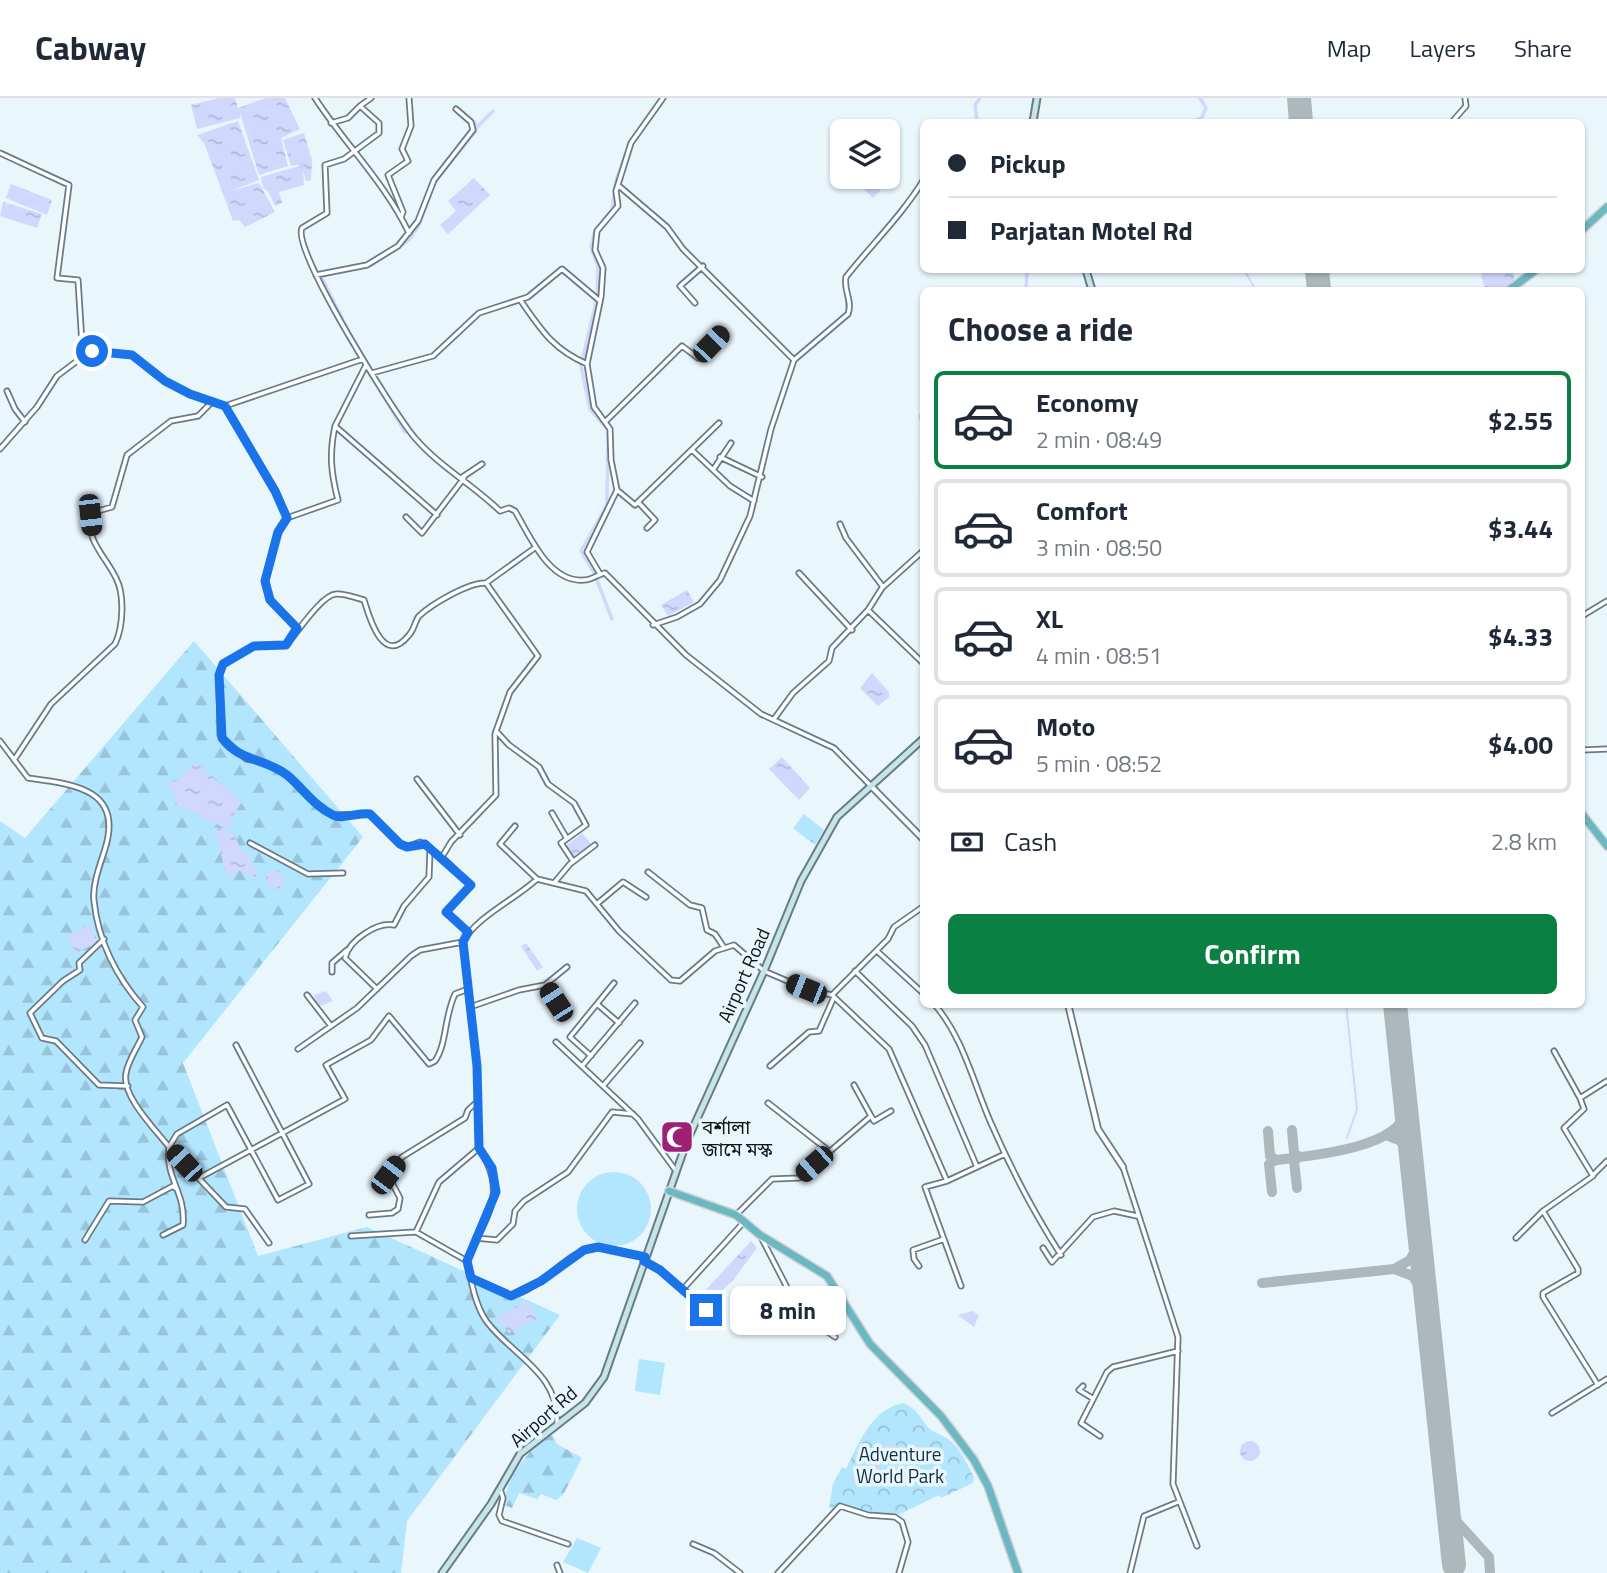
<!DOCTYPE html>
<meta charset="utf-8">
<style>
body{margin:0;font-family:"Titillium Web","Noto Sans Bengali",sans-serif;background:#f2f2f3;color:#1f2937;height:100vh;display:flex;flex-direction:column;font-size:26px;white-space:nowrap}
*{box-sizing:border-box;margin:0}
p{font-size:23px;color:#747a83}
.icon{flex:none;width:38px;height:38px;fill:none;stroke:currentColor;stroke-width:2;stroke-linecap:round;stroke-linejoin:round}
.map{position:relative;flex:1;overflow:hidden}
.sheet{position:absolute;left:920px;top:189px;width:665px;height:721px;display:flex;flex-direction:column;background:#fff;border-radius:10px;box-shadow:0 2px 5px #0004}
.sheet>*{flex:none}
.banner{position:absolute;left:920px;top:21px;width:665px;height:154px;border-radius:10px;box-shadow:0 2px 5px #0004;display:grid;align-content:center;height:154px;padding:0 28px;background:#fff}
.controls{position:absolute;left:830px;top:21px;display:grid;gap:14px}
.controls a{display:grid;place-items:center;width:70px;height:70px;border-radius:10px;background:#fff;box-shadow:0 2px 5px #0004;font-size:35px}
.end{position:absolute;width:32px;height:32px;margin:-16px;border:9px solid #1a73e8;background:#fff;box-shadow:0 0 0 4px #fff}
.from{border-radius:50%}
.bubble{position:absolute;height:49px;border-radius:10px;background:#fff;box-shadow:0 2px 5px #0004;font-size:23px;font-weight:700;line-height:49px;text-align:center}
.car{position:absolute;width:21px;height:42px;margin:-21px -10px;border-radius:9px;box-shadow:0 0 5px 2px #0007;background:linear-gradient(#222 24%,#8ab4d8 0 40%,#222 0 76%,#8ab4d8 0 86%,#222 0)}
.banner b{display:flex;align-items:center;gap:24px;height:66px;font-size:26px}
.banner b+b{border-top:2px solid #e0e1e3}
.banner i{width:18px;height:18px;background:#1f2937}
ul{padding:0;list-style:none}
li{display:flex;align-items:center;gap:21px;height:98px;margin:0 14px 10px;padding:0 14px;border:4px solid #e0e1e3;border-radius:10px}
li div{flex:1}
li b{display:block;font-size:26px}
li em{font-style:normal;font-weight:700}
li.active{border-color:#0b8043}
li>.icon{width:63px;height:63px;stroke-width:1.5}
h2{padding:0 28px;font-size:32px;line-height:84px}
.pay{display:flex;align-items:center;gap:18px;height:77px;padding:0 28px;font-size:26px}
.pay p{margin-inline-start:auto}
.button{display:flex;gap:14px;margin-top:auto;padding:14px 28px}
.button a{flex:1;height:80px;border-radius:10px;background:#0b8043;color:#fff;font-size:28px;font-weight:700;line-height:80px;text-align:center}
header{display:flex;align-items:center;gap:42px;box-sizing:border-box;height:98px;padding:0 35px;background:#fff;border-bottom:2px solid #e0e1e3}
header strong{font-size:33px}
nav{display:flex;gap:38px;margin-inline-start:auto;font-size:24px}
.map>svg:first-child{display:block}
</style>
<header>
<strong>Cabway</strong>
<nav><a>Map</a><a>Layers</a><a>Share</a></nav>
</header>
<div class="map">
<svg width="1607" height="1475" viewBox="0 0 1607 1475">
<defs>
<pattern id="grass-tufts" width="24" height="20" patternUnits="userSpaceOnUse" patternTransform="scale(1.75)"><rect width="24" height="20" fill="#b2e5fe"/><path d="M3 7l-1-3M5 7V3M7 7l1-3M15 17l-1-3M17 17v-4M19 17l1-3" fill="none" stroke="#98c4d9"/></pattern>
<pattern id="forest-firs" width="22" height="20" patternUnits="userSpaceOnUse" patternTransform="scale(1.75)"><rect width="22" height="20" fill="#b2e5fe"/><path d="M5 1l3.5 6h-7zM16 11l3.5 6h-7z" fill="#98c4d9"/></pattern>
<pattern id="park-crowns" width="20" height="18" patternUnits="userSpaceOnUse" patternTransform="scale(1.75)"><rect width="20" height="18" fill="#b2e5fe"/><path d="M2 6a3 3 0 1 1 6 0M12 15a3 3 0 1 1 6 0" fill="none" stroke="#98c4d9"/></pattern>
<pattern id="water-ripples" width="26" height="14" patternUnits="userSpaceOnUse" patternTransform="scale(1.75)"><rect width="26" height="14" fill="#d0d8fd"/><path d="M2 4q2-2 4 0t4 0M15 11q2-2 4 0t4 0" fill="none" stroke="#b1b8d8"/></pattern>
</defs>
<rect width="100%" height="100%" fill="#e9f6fc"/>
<path fill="url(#grass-tufts)" d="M804,716L824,732L815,747L793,730Z"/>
<path fill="url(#forest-firs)" d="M194,543L363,739L183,965L258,1158L367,1129L560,1217L407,1423L401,1475H0V723L25,740Z
M551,1335L557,1346L582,1360L563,1397L556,1402L541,1396L537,1401L519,1395L512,1410L504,1407C506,1378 529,1352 551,1335Z"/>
<path fill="url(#park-crowns)" d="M904,1305C917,1312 918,1316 926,1327C931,1334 938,1335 945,1339C958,1346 967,1366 974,1379L973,1385L941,1400L939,1397L900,1416L829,1410L833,1386L842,1369L846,1371C859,1345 872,1310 904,1305Z"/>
<path fill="#b2e5fe" d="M577 1111a37 37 0 1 1 74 0a37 37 0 1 1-74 0Z
M639,1261L665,1265L660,1297L635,1293Z
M577,1440L601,1450L588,1475L563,1464Z"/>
<path fill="url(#water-ripples)" d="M219,0H235L238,10L266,0H285L300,31L281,40L288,68L259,77L240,15V20L197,31L191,7Z
M238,23L259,82L228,94L259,85L275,114L245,129L239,122L233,123L204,45L197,37Z
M304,35L312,62L311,82L306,83L303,72L304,87L279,94L282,105L275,108L268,93L263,90L261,79L306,66L291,68L283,42Z
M865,79L881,92L873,100L858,85Z
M474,80L490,97L448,136L440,127L456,113L448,103Z
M11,86L52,102L47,117L6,100Z
M3,104L42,116L37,130L0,118Z
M1483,172H1514V183L1505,192H1486L1481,179Z
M687,492L694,504L668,518L661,507Z
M872,575L889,594V599L878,608L860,590Z
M782,659L810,690L799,702L769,671Z
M196,664L242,704L231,721L233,726L227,731L175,706V695L165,687L179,680Z
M219,730L233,735L242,753L251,758V766L257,772L256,779L239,772L227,780L215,733Z
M582,735L591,746L572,759L566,748Z
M266 782a9 9 0 1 1 18 0a9 9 0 1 1-18 0Z
M90,826L98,844L76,855L67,839Z
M526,845L543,869L537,873L521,848Z
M326,893L333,903L318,909L314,897Z
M751,1143L757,1150L734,1181L708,1207L700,1198Z
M527,1203L538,1220L509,1235L496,1219Z
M972,1213L979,1217L974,1229L958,1217Z
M1240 1353a10 10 0 1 1 20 0a10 10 0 1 1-20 0Z
M885,1346L903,1348L887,1354L877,1378L854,1386L853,1381L869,1378Z"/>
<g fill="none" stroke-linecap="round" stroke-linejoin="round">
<path stroke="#d0d8fd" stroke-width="2" d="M1244,172L1256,192
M1346,906L1357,1011L1347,1040"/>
<path stroke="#d0d8fd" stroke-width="3.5" d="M977,24L975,7L980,0
M1194,24L1202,19L1206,10L1200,0
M476,30L493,13
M1026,192L1027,172
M355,246L321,178L372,167L410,141L419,127L435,84L476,33L475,24
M366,270L405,334
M924,311L920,318L924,330
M921,390L924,387
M595,476L581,453L607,407L608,332L590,311L581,268L597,200L598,168L591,149L595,132L612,111L616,82L626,55
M596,480L612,521"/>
<path stroke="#acb8bc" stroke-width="10" d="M1292,1032L1294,1055L1299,1059
M1268,1033L1270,1058L1276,1062L1269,1066L1272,1094
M1386,1037L1399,1042L1411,1054
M1276,1062C1308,1058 1397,1051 1406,1014
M1297,1090L1294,1063L1299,1059
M1420,1144L1410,1162L1394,1171L1413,1178L1426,1200
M1262,1185L1394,1171
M1449,1415L1489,1459L1490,1475
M1454,1467L1455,1475"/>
<path stroke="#acb8bc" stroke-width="24" d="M1299,0L1301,24
M1317,172L1319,192
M1395,906L1454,1467"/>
<defs>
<path id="minor" d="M315,0C345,46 385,85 409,135
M371,0L360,8L379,25V35L344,61L325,67L327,115L302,130C291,151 395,317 415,340C440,369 472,386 500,413L509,410L515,413C530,438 549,485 584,482C592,482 598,476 605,475L686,557L761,616L834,650L870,687
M1452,24L1466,8L1465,0
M331,25L348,20L360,8
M0,55L69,87L57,180L78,182L82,246L89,254
M619,88L667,129L683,151L794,262
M401,119L403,114L388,77L408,63L402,51L411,28L409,0
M316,177L367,167L398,148L418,123L434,82L473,32L471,24L456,11
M521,203C542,233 553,251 587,266
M695,205L680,188L703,168
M366,267L335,328L437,417
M372,275L433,258L479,215L528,199L562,171L600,203
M7,293L15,311L25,324
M225,308L276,393L287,420L278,434L265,483L270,502L297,530
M606,323L682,248L698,260L724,233
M0,351L37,309L57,278L89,254L132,257L165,283L189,296L225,308L363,261
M692,352L730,388L754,403
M720,359L762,379
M713,372L731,345
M461,380L482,366
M638,404L719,325
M406,419L422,435L464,380
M287,420L338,402C331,375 329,356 335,328
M840,426L846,440L883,489
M647,430L655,422L638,404L635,407L617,392L611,362L610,331L594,309L587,266L601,199L603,170L595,152L597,133L618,108L616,93L631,45L663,0
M799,475L852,532
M600,476L587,454L617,392
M486,485L536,449
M868,512L882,490L924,452
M1582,518L1607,503
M653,527L677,519L700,506L720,482L750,418L771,331L794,262L848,216C853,203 843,192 846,179C872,146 903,116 924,81
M774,621L793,595L829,563L832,550L868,512L924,566
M496,633L509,647L539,669L548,686L574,705L586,727L561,745L573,763
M0,643L28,680C73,686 124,691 105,751C100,767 92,787 94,803C98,843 117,880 143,909L135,922L142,939C137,950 128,963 126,975C121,998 156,1032 169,1049C165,1081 186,1094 183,1127L163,1137
M1582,652L1607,651
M14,662L51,606L115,546C123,530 125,497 116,480C105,457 85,443 91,415L112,409L127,357L171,323L198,318L212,304
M417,681L460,737
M552,715L566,739
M515,728L500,746L537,781
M250,745L308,776L343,775
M442,759L420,744L407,749L400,746L370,716L332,717L309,700L287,677L264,664L246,661L220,637L219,577L223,566L254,548L286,547C296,537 321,497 336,496C345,495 355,500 364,502C369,518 383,570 409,537C414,532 415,523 419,518C432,506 469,484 486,485L538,558L510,594L495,636L496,697L451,744L442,759L471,787L446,814L468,834
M648,774L690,807L702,810L707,832L715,836L723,848
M554,785L570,766L595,747
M598,805L623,784L646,799
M104,841L79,865L80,872L63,883L30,915L42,940L56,943L99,987L128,988
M877,853L924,896
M855,873L912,928L925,947L977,1069
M332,874V865L347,852
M545,887L567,869
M377,891L345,860C349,842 377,824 394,827L404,808L429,779L430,751
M307,897L331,928
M832,897L888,841L894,829L924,808
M597,906L619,925
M934,906C962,937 974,986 990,1023C1010,1069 1034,1115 1061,1157
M470,909L519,892L545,887L558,908L562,904
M556,944L638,1021L676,1073
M236,947L309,1086L278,1102L227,1007L177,1036L169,1049L226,1109L245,1111L269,1145
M298,951L357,910L411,858L420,852L463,844
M1554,953L1580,1000
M591,958L570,939L614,885
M582,968L635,905
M770,968L809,934L819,933L834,899
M854,987L871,1018
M603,988L640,945
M768,1005L829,1053
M1123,1069L1178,1239L1173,1386L1197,1448
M1594,1076L1607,1063
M199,1080L345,1001L326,967L371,942L389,918L429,966L435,963C447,946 444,919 455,896L468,891
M737,1116L772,1081L799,1080L871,1018L874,1023L891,1013
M369,1117L392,1115L398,1111L400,1100L388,1077L402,1059L465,1020L468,1012L478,1003
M351,1138L415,1134
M761,1139L795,1205L812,1223L835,1239
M476,1140L497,1142L513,1126L515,1113L524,1103L568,1074L612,1014L633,1016
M1516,1140L1543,1113
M85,1142L109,1103L143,1104L173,1088L175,1090
M1043,1150L1052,1164L1093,1119L1114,1113L1137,1118
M467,1163C486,1116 509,1098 479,1050
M646,1164L660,1172L706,1212
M919,1168L914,1161L913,1152L944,1141
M471,1180L511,1198C542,1192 567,1151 596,1150C611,1149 630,1156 645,1159
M961,1188L925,1089L947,1083L1005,1056
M683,1191L743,1125
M790,1220L800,1211
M1598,1287L1543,1199V1195L1578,1175V1171L1543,1113L1593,1078L1564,1030L1584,1011L1580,1000L1607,983
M1083,1288L1079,1292L1092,1300
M1552,1315L1607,1281
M557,1326C560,1276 513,1258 487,1224C475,1208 471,1182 467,1163L416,1134L439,1084L479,1050L477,968L463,844C476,819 516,801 537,781L586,793L619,833L671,882L680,883L715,853L734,847L764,873L806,891L832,897L889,951L947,1083
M1100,1338L1081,1325L1107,1274L1113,1269L1178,1253
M500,1391L503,1400L499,1417L502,1423L568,1446
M693,1446L714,1455L740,1475
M557,1467L560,1475
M778,1475L840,1408L868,1417L895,1419L902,1424L908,1444L899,1475
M1130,1475L1144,1418L1178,1404"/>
<path id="tertiary" d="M871,688L924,742
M1068,906L1098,1031L1123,1069"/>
<path id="secondary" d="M1033,24L1037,0
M1086,172L1092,192
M442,1475L491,1406L520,1356L585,1305L604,1279L687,1043L764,873L801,783L837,719L924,640"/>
<path id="trunk" d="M1582,132L1607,109
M1509,192L1536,172
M1582,716L1607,748
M669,1093L736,1117L760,1137L827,1178L870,1246L941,1318L974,1362L988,1388L1018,1475"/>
</defs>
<use href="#minor" stroke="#697c86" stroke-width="7"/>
<use href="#tertiary" stroke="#697c86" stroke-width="8"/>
<use href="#secondary" stroke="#697c86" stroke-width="9"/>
<use href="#trunk" stroke="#cfd0d1" stroke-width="10"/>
<use href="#minor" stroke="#fff" stroke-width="3.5"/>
<use href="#tertiary" stroke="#fff" stroke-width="4.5"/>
<use href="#secondary" stroke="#c7e5e8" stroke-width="5"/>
<use href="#trunk" stroke="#6ab8c2" stroke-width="7"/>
</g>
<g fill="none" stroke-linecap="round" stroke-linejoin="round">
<path stroke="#1a73e8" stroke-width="9" d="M92,253L132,257L165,283L190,296L225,308L275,393L287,420L278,434L265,483L270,502L297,530L286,547L254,548L223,566L219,577L222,640C240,664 265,660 287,677C303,690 314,708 333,717C342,722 359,714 370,716L400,746L407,749L425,746L471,787L446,814L468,834L463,844L477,968L479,1050L492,1070L496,1094L467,1163L471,1180L511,1198L541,1183L584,1152L598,1149L645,1159L644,1163L660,1172L706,1212"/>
</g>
<defs>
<symbol id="mosque-square" viewBox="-11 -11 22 22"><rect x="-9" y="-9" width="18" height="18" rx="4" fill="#9e2074" stroke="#e9f6fc"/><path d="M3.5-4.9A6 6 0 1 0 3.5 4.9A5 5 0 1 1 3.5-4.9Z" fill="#fff"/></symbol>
</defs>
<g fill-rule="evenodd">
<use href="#mosque-square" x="658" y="1020" width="38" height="38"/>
</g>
<g text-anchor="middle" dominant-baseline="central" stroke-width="7" stroke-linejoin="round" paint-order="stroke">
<g font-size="19" fill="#0d1518" stroke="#e9f6fc">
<text transform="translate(743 877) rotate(-66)">Airport Road</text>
<text transform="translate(543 1318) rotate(-41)">Airport Rd</text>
</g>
<g font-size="19" fill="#0d1518" stroke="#e9f6fc" text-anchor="start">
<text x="702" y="1028">বর্শালা<tspan x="702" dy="22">জামে মস্ক</tspan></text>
</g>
<g font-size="19" fill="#0f313f" stroke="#e9f6fc">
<text x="900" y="1355">Adventure<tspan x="900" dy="22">World Park</tspan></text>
</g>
</g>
</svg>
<div class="controls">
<a><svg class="icon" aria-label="layers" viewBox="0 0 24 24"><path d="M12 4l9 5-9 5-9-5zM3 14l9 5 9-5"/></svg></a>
</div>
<i class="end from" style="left:92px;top:253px"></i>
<i class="end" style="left:706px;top:1212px"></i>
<div class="bubble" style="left:730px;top:1188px;width:116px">8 min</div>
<i class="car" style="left:711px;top:246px;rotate:44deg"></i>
<i class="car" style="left:90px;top:417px;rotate:174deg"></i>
<i class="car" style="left:806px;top:891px;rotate:292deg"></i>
<i class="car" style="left:556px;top:904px;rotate:327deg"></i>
<i class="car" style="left:184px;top:1065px;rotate:317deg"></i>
<i class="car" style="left:814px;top:1066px;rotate:229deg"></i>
<i class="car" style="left:388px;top:1077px;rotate:37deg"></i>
<div class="banner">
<b><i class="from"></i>Pickup</b>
<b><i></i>Parjatan Motel Rd</b>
</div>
<section class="sheet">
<h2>Choose a ride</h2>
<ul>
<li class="active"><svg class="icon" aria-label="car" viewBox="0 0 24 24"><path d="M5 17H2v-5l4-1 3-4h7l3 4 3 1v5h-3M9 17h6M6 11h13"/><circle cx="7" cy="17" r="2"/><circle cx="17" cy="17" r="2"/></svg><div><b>Economy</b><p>2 min · 08:49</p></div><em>$2.55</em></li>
<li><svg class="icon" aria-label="car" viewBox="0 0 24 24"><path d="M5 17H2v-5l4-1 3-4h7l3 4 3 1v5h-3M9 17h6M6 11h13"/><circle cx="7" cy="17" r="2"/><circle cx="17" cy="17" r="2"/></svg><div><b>Comfort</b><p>3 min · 08:50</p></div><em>$3.44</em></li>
<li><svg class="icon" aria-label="car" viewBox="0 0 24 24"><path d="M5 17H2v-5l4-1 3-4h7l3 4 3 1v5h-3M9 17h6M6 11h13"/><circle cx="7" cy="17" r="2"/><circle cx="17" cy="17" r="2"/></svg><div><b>XL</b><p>4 min · 08:51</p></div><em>$4.33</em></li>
<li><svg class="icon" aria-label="car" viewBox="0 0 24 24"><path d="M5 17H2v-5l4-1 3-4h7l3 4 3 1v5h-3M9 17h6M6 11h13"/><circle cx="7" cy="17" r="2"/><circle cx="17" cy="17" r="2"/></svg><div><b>Moto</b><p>5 min · 08:52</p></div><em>$4.00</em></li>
</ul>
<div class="pay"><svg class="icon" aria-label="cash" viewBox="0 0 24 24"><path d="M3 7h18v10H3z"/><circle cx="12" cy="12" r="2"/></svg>Cash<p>2.8 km</p></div>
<div class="button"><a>Confirm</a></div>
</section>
</div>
